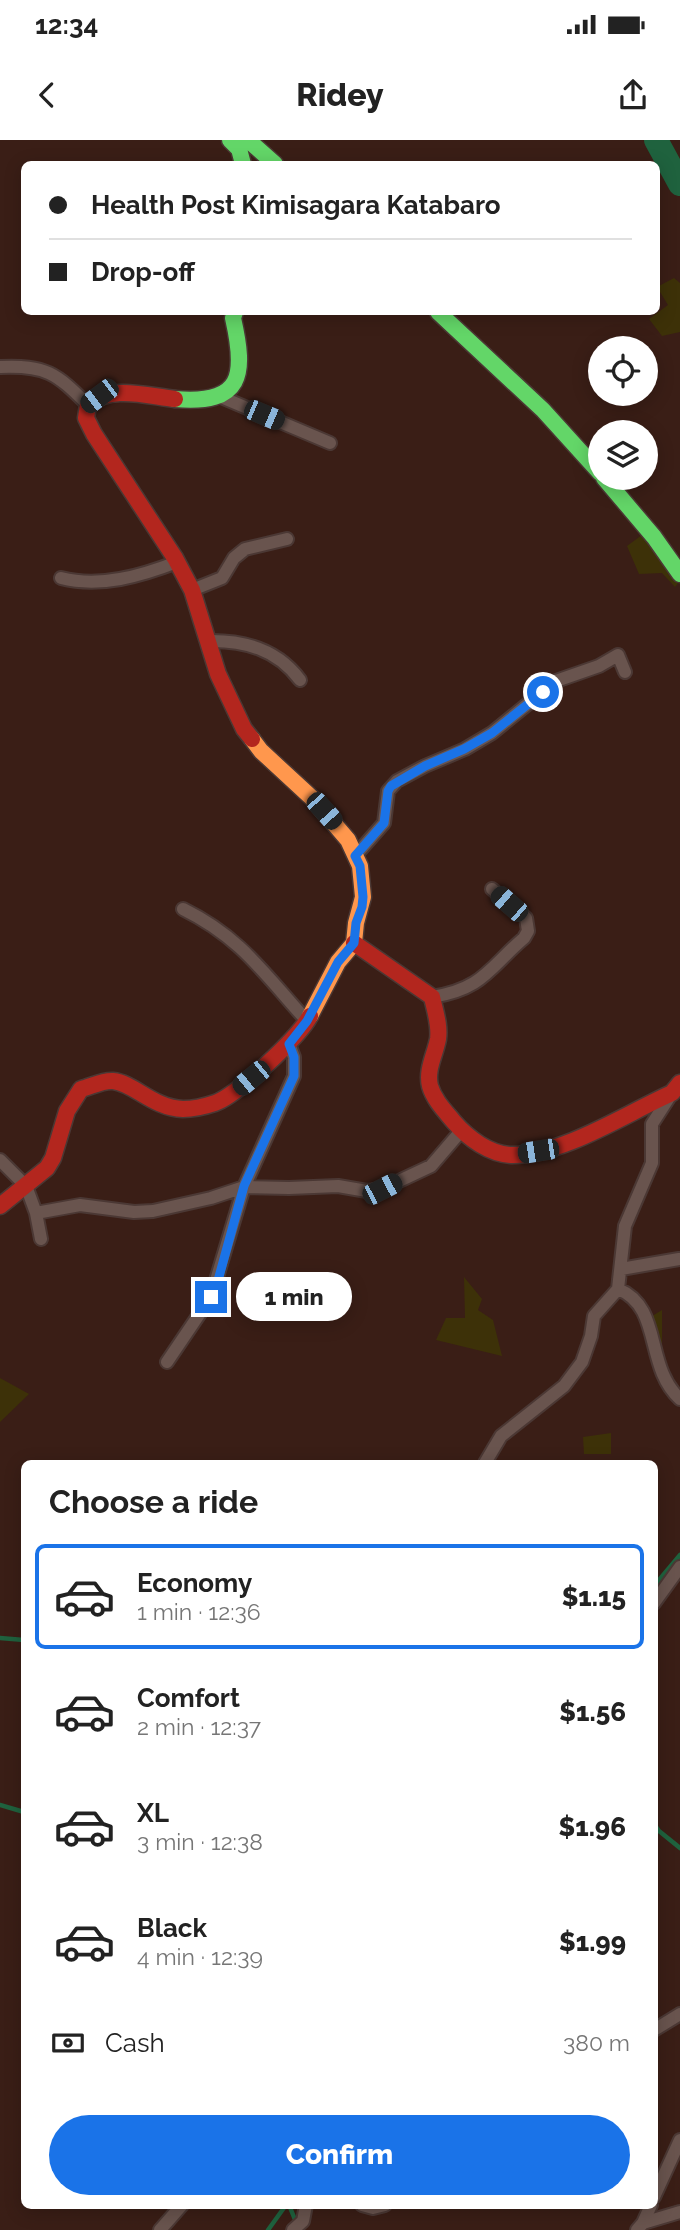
<!DOCTYPE html>
<meta charset="utf-8">
<style>
body{margin:0;font-family:Raleway,sans-serif;background:#f2f2f2;color:#222;height:100vh;display:flex;flex-direction:column;font-size:26px;white-space:nowrap}
*{box-sizing:border-box;margin:0}
p{font-size:23px;color:#767676}
.icon{flex:none;width:38px;height:38px;fill:none;stroke:currentColor;stroke-width:2;stroke-linecap:round;stroke-linejoin:round}
.map{position:relative;flex:1;overflow:hidden}
.panel{position:absolute;left:21px;top:1320px;width:637px;height:749px;display:flex;flex-direction:column;background:#fff;border-radius:10px;box-shadow:0 4px 18px #0003}
.panel>*{flex:none}
.top-card{position:absolute;left:21px;top:21px;width:639px;height:154px;border-radius:10px;box-shadow:0 4px 18px #0003;display:grid;align-content:center;height:154px;padding:0 28px;background:#fff}
.controls{position:absolute;left:588px;top:196px;display:grid;gap:14px}
.controls a{display:grid;place-items:center;width:70px;height:70px;border-radius:50%;background:#fff;box-shadow:0 4px 18px #0003;font-size:35px}
.end{position:absolute;width:32px;height:32px;margin:-16px;border:9px solid #1a73e8;background:#fff;box-shadow:0 0 0 4px #fff}
.from{border-radius:50%}
.bubble{position:absolute;height:49px;border-radius:24px;background:#fff;box-shadow:0 4px 18px #0003;font-size:23px;font-weight:800;line-height:49px;text-align:center}
.car{position:absolute;width:21px;height:42px;margin:-21px -10px;border-radius:9px;box-shadow:0 0 5px 2px #0007;background:linear-gradient(#222 24%,#8ab4d8 0 40%,#222 0 76%,#8ab4d8 0 86%,#222 0)}
.top-card b{display:flex;align-items:center;gap:24px;height:66px;font-size:26px}
.top-card b+b{border-top:2px solid #e0e0e0}
.top-card i{width:18px;height:18px;background:#222}
ul{padding:0;list-style:none}
li{display:flex;align-items:center;gap:21px;height:105px;margin:0 14px 10px;padding:0 14px;border:4px solid transparent;border-radius:10px}
li div{flex:1}
li b{display:block;font-size:26px}
li em{font-style:normal;font-weight:800}
li.current{border-color:#1a73e8}
li>.icon{width:63px;height:63px;stroke-width:1.5}
h2{padding:0 28px;font-size:32px;line-height:84px}
.pay{display:flex;align-items:center;gap:18px;height:77px;padding:0 28px;font-size:26px}
.pay p{margin-inline-start:auto}
.action{display:flex;gap:14px;margin-top:auto;padding:14px 28px}
.action a{flex:1;height:80px;border-radius:42px;background:#1a73e8;color:#fff;font-size:28px;font-weight:800;line-height:80px;text-align:center}
.status{display:flex;justify-content:space-between;align-items:center;height:49px;padding:0 35px;background:#fff;direction:ltr}
.status svg{height:19px;fill:currentColor}
header{display:flex;justify-content:space-between;align-items:center;height:91px;padding:0 28px;background:#fff;font-size:32px;font-weight:800}
.map>svg:first-child{display:block}
</style>
<div class="status"><b>12:34</b><svg viewBox="0 0 49 12"><path d="M0 12V9h3v3zM5 12V6h3v6zM10 12V3h3v9zM15 12V0h3v12zM26 1h20v11H26zM47 4h2v5h-2z"/></svg></div>
<header><svg class="icon" aria-label="back" viewBox="0 0 24 24"><path d="M15 5l-7 7 7 7"/></svg>Ridey<svg class="icon" aria-label="share" viewBox="0 0 24 24"><path d="M12 15V3M7 8l5-5 5 5M5 13v7h14v-7"/></svg></header>
<div class="map">
<svg width="680" height="2090" viewBox="0 0 680 2090">
<rect width="100%" height="100%" fill="#3a1e16"/>
<path fill="#3d3108" d="M674,138L680,143V192L662,196L649,179L668,165L657,147Z
M646,392L680,441L675,447L662,433L639,434L627,406Z
M464,1137L482,1159L478,1170L493,1180L502,1216L436,1200L446,1178H465Z
M662,1170V1232H655V1197L649,1178Z
M0,1238L29,1254L0,1282Z
M611,1293V1314H584L583,1297Z"/>
<g fill="none" stroke-linecap="round" stroke-linejoin="round">
<path stroke="#1f623e" stroke-width="4.5" d="M669,24L680,30
M654,1446L680,1415
M0,1498L24,1500
M0,1665L24,1672
M654,1684L659,1691L680,1708
M289,2065L296,2082
M268,2090L286,2065"/>
<path stroke="#1f623e" stroke-width="24" d="M656,0L680,44"/>
<defs>
<path id="street" d="M0,227C46,225 56,233 88,265
M221,257L330,303
M61,438C100,448 141,436 177,422
M192,450L222,438L234,418L245,409L287,399
M207,501C244,500 277,509 300,540
M355,716L384,683L388,651L397,641L425,626L465,609L492,593L556,541L599,526L618,515L625,532
M183,769C242,798 265,835 307,881
M432,857C483,849 489,828 524,798L528,791L526,778L492,749
M0,1020L26,1046L36,1073L41,1099
M36,1073L80,1065L134,1072L153,1071L211,1058L244,1047L289,1048L338,1046L367,1051L382,1049L431,1026L461,991
M621,1129L679,1119
M618,1149C663,1167 644,1226 680,1259
M167,1222L211,1157L244,1047L294,936V917L289,904
M485,1323L501,1296L564,1246L582,1222L591,1196L594,1176L618,1149L625,1086L652,1023V984L672,953
M654,1463L680,1427
M654,1890L680,1874
M654,2057L680,2000
M362,2065L373,2068L385,2065
M643,2083L680,2072
M160,2090L182,2065
M293,2090L303,2081L306,2065
M637,2090L643,2083L651,2065"/>
<path id="fast" d="M230,0L239,9L243,24
M248,0L275,24
M438,172L543,270L600,333
M175,259C243,265 246,235 233,178L235,172
M604,338L654,397L680,434"/>
<path id="slow" d="M252,599L261,611L313,659L348,700L360,726L363,757L356,783L354,803L338,822L310,876"/>
<path id="jam" d="M175,259C147,256 110,244 88,265L86,278L94,294L175,418L192,450L218,534L244,589L252,599
M354,803L432,857C435,871 440,885 438,899C435,915 426,930 430,946C434,960 445,971 454,982C468,998 490,1015 513,1015C565,1014 625,974 672,953L680,943
M0,1066L47,1028L53,1018L67,971L81,949C90,947 103,940 113,941C134,943 153,968 183,969C192,969 206,966 215,963C236,956 299,897 310,876"/>
</defs>
<use href="#street" stroke="#4b3834" stroke-width="16"/>
<use href="#fast" stroke="#4b3834" stroke-width="19"/>
<use href="#slow" stroke="#4b3834" stroke-width="19"/>
<use href="#jam" stroke="#4b3834" stroke-width="19"/>
<use href="#street" stroke="#69544e" stroke-width="12"/>
<use href="#fast" stroke="#63d668" stroke-width="16"/>
<use href="#slow" stroke="#ff974d" stroke-width="16"/>
<use href="#jam" stroke="#b3261e" stroke-width="16"/>
</g>
<g fill="none" stroke-linecap="round" stroke-linejoin="round">
<path stroke="#1a73e8" stroke-width="9" d="M211,1157L217,1144L244,1046L294,936V917L289,904L307,881L338,822L354,803L356,783L362,767L363,757L360,726L355,716L384,683L388,651L391,646L425,626L464,609L492,593L543,552"/>
</g>
</svg>
<div class="controls">
<a><svg class="icon" aria-label="locate" viewBox="0 0 24 24"><circle cx="12" cy="12" r="6"/><path d="M12 2v4M12 18v4M2 12h4M18 12h4"/></svg></a>
<a><svg class="icon" aria-label="layers" viewBox="0 0 24 24"><path d="M12 4l9 5-9 5-9-5zM3 14l9 5 9-5"/></svg></a>
</div>
<i class="end from" style="left:543px;top:552px"></i>
<i class="end" style="left:211px;top:1157px"></i>
<div class="bubble" style="left:236px;top:1132px;width:116px">1 min</div>
<i class="car" style="left:99px;top:256px;rotate:233deg"></i>
<i class="car" style="left:264px;top:275px;rotate:113deg"></i>
<i class="car" style="left:324px;top:671px;rotate:138deg"></i>
<i class="car" style="left:509px;top:764px;rotate:311deg"></i>
<i class="car" style="left:251px;top:938px;rotate:231deg"></i>
<i class="car" style="left:538px;top:1011px;rotate:261deg"></i>
<i class="car" style="left:382px;top:1049px;rotate:63deg"></i>
<div class="top-card">
<b><i class="from"></i>Health Post Kimisagara Katabaro</b>
<b><i></i>Drop-off</b>
</div>
<section class="panel">
<h2>Choose a ride</h2>
<ul>
<li class="current"><svg class="icon" aria-label="car" viewBox="0 0 24 24"><path d="M5 17H2v-5l4-1 3-4h7l3 4 3 1v5h-3M9 17h6M6 11h13"/><circle cx="7" cy="17" r="2"/><circle cx="17" cy="17" r="2"/></svg><div><b>Economy</b><p>1 min · 12:36</p></div><em>$1.15</em></li>
<li><svg class="icon" aria-label="car" viewBox="0 0 24 24"><path d="M5 17H2v-5l4-1 3-4h7l3 4 3 1v5h-3M9 17h6M6 11h13"/><circle cx="7" cy="17" r="2"/><circle cx="17" cy="17" r="2"/></svg><div><b>Comfort</b><p>2 min · 12:37</p></div><em>$1.56</em></li>
<li><svg class="icon" aria-label="car" viewBox="0 0 24 24"><path d="M5 17H2v-5l4-1 3-4h7l3 4 3 1v5h-3M9 17h6M6 11h13"/><circle cx="7" cy="17" r="2"/><circle cx="17" cy="17" r="2"/></svg><div><b>XL</b><p>3 min · 12:38</p></div><em>$1.96</em></li>
<li><svg class="icon" aria-label="car" viewBox="0 0 24 24"><path d="M5 17H2v-5l4-1 3-4h7l3 4 3 1v5h-3M9 17h6M6 11h13"/><circle cx="7" cy="17" r="2"/><circle cx="17" cy="17" r="2"/></svg><div><b>Black</b><p>4 min · 12:39</p></div><em>$1.99</em></li>
</ul>
<div class="pay"><svg class="icon" aria-label="cash" viewBox="0 0 24 24"><path d="M3 7h18v10H3z"/><circle cx="12" cy="12" r="2"/></svg>Cash<p>380 m</p></div>
<div class="action"><a>Confirm</a></div>
</section>
</div>
